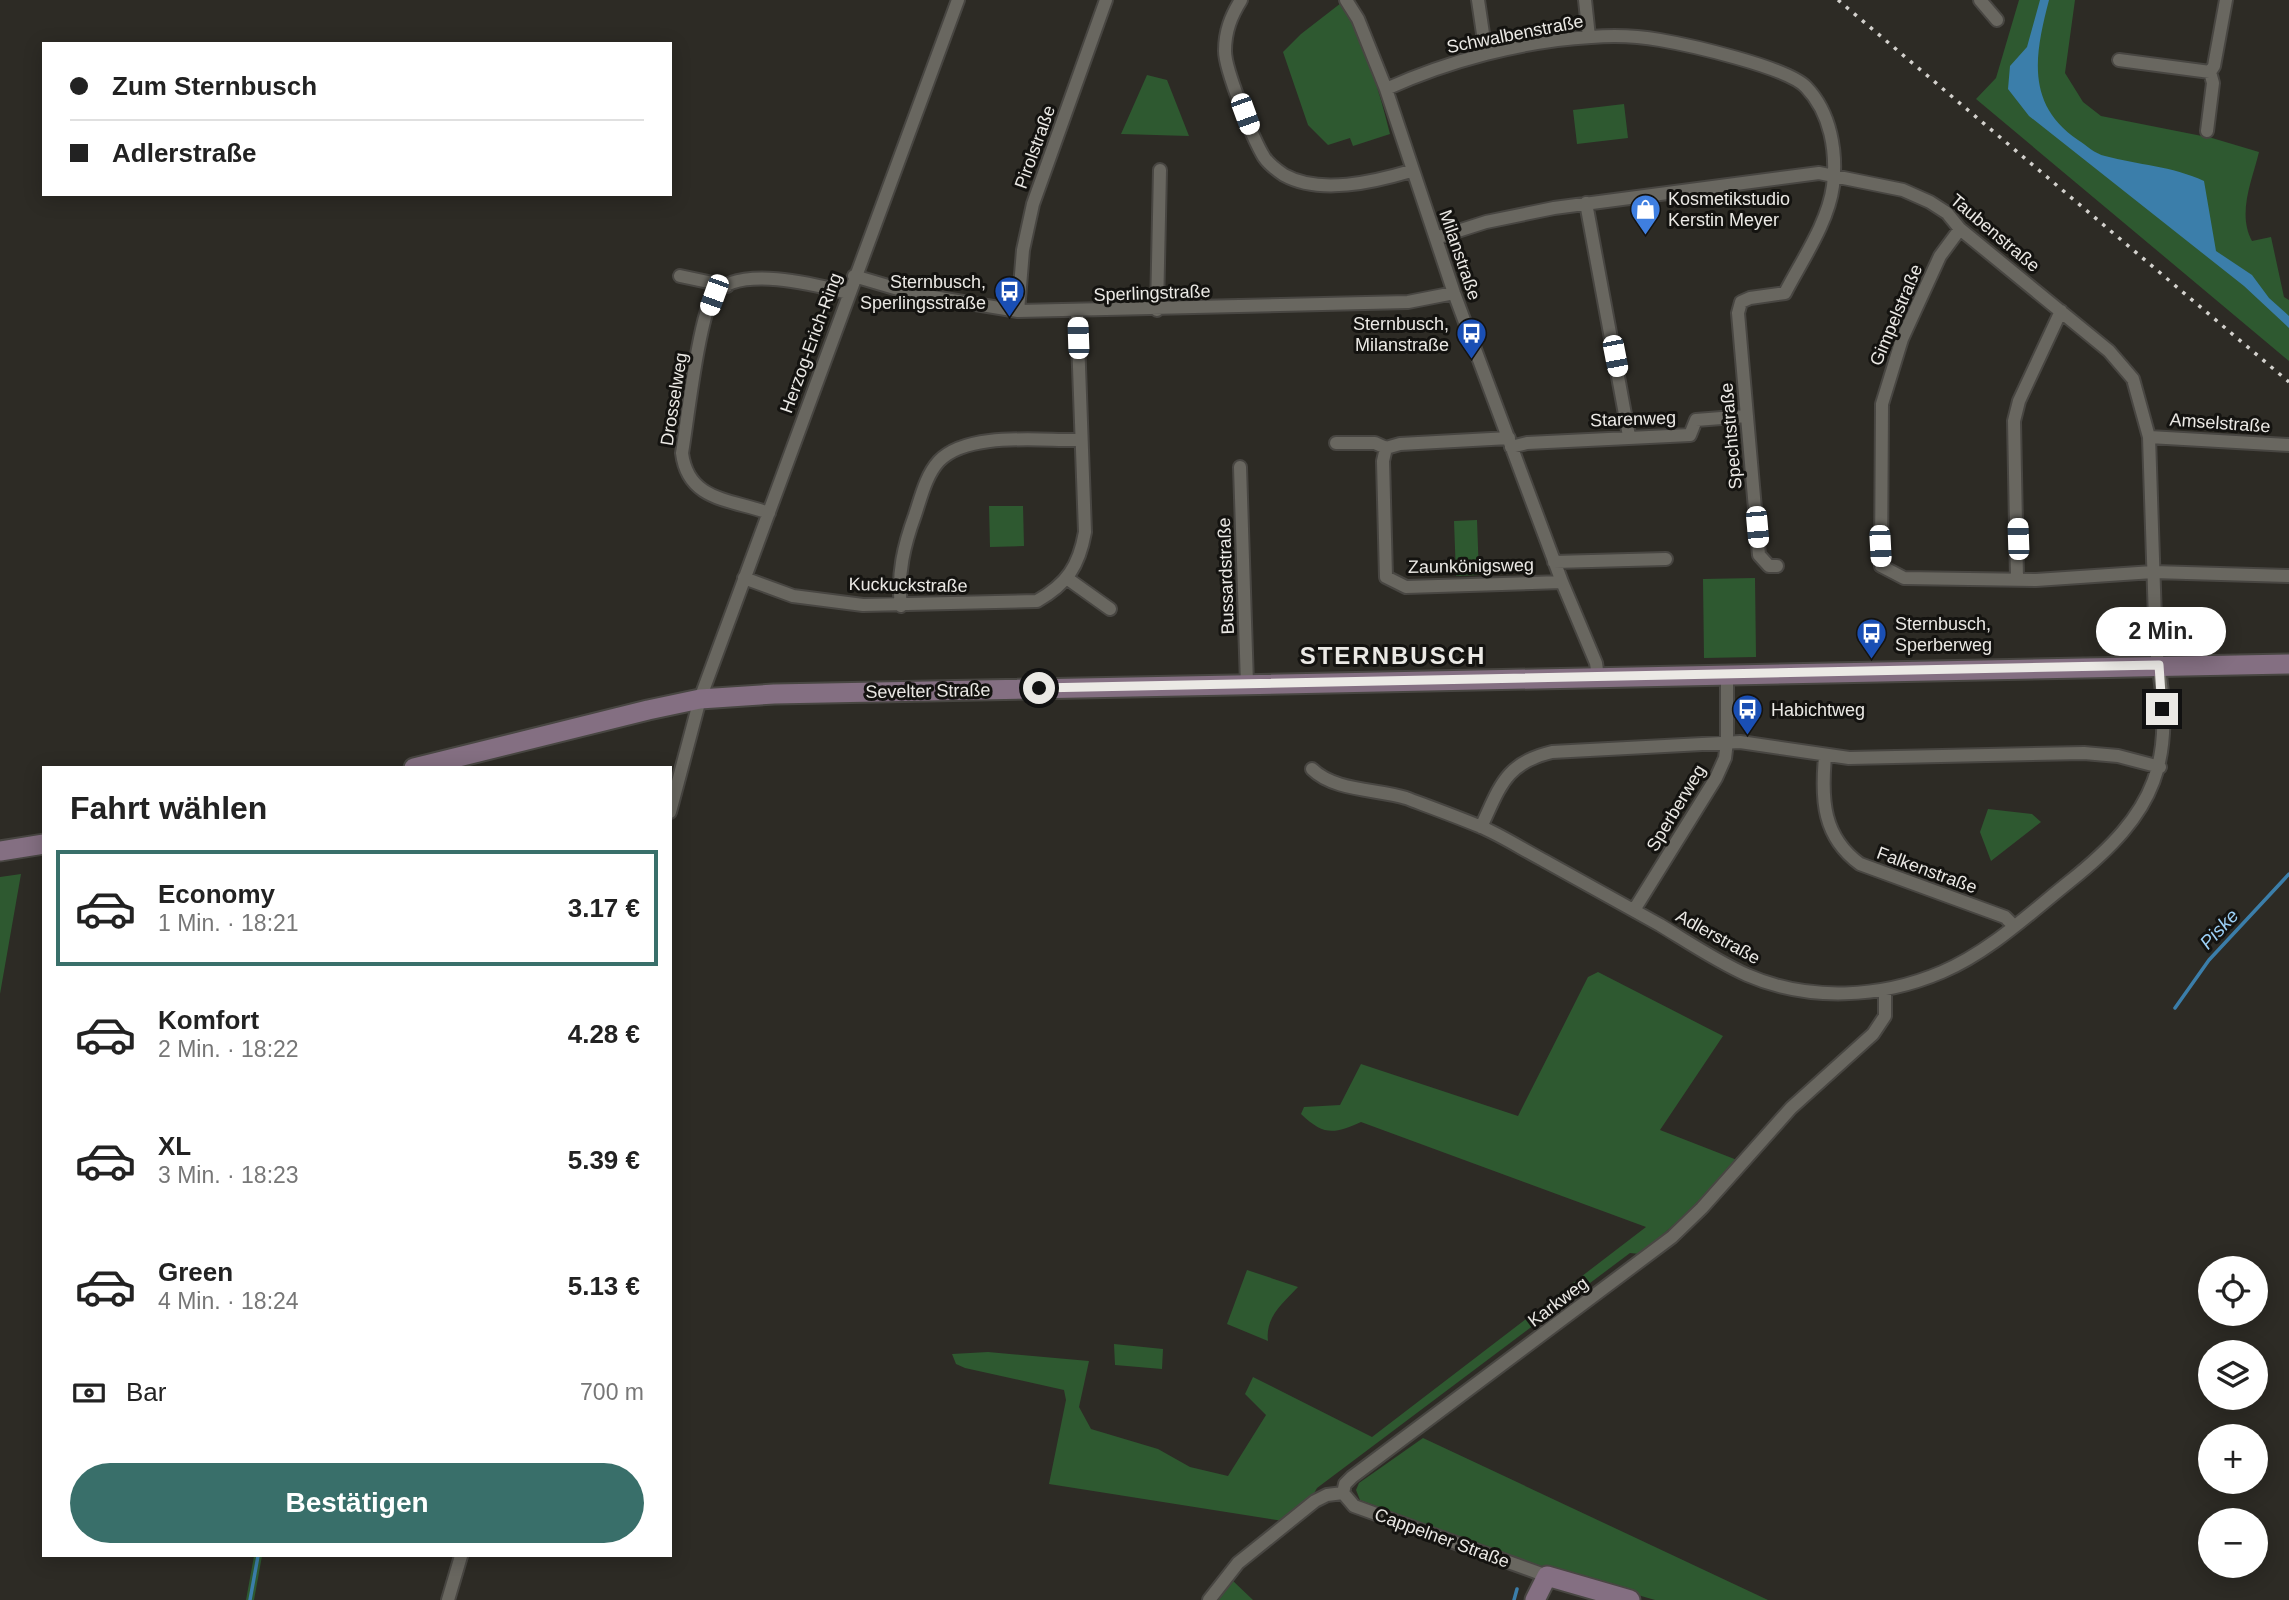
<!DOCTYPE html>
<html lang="de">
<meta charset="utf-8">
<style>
body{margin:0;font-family:Helvetica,sans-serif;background:#f6f6f6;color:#222;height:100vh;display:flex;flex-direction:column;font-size:26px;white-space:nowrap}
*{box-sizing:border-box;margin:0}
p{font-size:23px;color:#767676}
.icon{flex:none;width:38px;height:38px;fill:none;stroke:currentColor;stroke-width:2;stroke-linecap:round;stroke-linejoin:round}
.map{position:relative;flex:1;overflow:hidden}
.drawer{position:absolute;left:42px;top:766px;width:630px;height:791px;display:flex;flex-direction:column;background:#fff;border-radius:0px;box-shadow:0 4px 18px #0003}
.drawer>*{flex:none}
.banner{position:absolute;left:42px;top:42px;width:630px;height:154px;border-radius:0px;box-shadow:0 4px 18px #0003;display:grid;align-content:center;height:154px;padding:0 28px;background:#fff}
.tools{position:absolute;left:2198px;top:1256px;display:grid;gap:14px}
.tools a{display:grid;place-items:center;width:70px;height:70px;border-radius:50%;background:#fff;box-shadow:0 4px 18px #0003;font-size:35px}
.end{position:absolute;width:32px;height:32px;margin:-16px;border:9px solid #ebe9e5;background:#111;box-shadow:0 0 0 4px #111}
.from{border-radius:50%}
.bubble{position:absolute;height:49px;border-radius:24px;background:#fff;box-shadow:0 4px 18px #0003;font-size:23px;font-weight:600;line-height:49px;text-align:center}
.car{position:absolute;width:21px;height:42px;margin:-21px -10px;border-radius:9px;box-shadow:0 0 5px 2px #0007;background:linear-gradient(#fff 24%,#345 0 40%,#fff 0 76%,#345 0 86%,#fff 0)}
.banner b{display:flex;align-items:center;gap:24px;height:66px;font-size:26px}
.banner b+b{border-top:2px solid #e0e0e0}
.banner i{width:18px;height:18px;background:#222}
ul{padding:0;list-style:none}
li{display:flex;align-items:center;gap:21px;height:116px;margin:0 14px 10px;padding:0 14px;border:4px solid transparent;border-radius:0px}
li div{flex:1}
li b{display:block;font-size:26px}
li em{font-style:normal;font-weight:600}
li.active{border-color:#396f6a}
li>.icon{width:63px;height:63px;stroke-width:1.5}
h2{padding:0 28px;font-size:32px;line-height:84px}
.pay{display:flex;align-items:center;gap:18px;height:77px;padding:0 28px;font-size:26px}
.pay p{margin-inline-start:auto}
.action{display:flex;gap:14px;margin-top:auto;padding:14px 28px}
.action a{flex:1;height:80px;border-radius:42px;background:#396f6a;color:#fff;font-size:28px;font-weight:600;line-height:80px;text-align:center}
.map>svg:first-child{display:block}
</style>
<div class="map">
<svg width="2289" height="1600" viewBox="0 0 2289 1600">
<rect width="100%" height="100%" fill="#2d2b25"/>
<path fill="#2e5930" d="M2019,0H2075L2065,73L2083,102L2101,116L2212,138L2259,152C2252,181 2237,213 2252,241L2271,237L2284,297L2289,300V361L1976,99L1996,78Z
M1341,3C1365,44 1379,89 1390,134L1353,146L1350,138L1328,145L1308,125L1283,52L1301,34Z
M1147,75L1167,80L1189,136L1121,134Z
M1624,104L1628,138L1577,144L1573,110Z
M989,506H1023L1024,546L990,547Z
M1477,520L1479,575L1456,576L1454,521Z
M1755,578L1756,657L1704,658L1703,579Z
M1988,809L2032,814L2041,822L1991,861L1980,832Z
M21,874L0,994V877Z
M1598,972L1723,1036L1660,1130L1737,1160L1698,1204L1640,1254L1630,1253L1317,1488L1312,1497L1283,1521L1049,1484L1066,1400L1064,1390L965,1368L956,1364L952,1354L988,1352L1089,1361L1079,1407L1091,1429L1158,1449L1190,1467L1228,1476L1266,1415L1245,1394L1253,1377L1372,1437L1646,1227L1361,1122C1334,1134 1324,1136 1301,1114L1304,1107L1340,1105L1361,1064L1518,1116L1588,977Z
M1247,1270L1298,1287C1283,1303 1265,1317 1268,1341L1227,1324Z
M1114,1344L1163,1349L1162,1369L1115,1365Z
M1423,1438L1768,1600H1655L1541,1567L1360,1500L1356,1490L1359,1483Z
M254,1556H262L254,1600H246Z
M1232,1580L1253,1600H1217Z"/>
<path fill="#3b7eaa" d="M2040,0H2049C2035,54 2025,104 2078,140C2086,145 2095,154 2105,156C2138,165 2172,166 2204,181L2216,251L2252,275L2269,298L2289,316V328L2244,286L2029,116L2008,89L2010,66L2027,47Z"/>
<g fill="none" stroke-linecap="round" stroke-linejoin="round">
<path stroke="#3b7eaa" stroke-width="3.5" d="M2175,1008L2209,960L2289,874
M250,1600L258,1556
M1514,1600L1517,1589"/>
<defs>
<path id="street" d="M1241,0C1231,16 1225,31 1225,51C1225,70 1253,139 1264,157C1268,163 1278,171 1284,175C1320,195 1374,182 1411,171
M1346,0L1358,19L1386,89L1454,293L1562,582L1596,663L1598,677
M1478,0L1486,54
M1585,0L1589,37
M1980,0L1997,20
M2119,60L2210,72L2214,66L2226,0
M1386,89C1448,61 1522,41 1591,37C1613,35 1638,36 1660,40C1689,45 1787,67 1806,87C1831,113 1837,152 1833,186C1828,223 1802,260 1785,293L1750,298L1741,302L1738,313L1759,555L1769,566H1777
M2207,131L2213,83L2210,72
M1586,203L1629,436
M1960,229L1940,256L1902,339L1882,404L1881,566L1904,578L2036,580L2153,572L2289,576
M680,276L727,286
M854,276L915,294L1018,311L1408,302L1454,293
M1157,310L1160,170
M1018,311L1023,250L1033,204L1106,0
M2149,437L2289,445
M1509,438L1400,444L1386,448L1383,461L1386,577L1406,587L1562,582
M1336,443H1375L1386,448
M1511,447L1527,443L1690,435L1696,420L1747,416
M1240,467L1247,684
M769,513C730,499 688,501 682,453C687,424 699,314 714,295C737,264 817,285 848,293
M1554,562L1666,559
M744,578L793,596L863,605L1037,601C1067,584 1079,566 1085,532L1077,312
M1068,579L1110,609
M2017,579L2014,421L2019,401L2061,311
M901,606C897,574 904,545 915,515C921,497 926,475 939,461C968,431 1041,441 1080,440
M1825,757C1821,800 1823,837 1860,864L2005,917L2014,926
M1312,769C1334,791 1377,789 1406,798C1430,807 1455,816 1479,826C1501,835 1522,849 1543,860C1582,882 1621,903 1660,925C1688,942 1716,961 1747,975C1809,1002 1881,998 1942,972C1989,952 2029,914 2069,882C2158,811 2176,762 2156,650L2149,437L2133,379L2109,351L1960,229L1947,213L1930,202L1903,190L1819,173L1554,208L1486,222L1436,238
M670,812L700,699L958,0
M1481,827C1500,787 1505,763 1552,752L1740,742L1849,758L2084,753L2118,756L2160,767
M1634,910L1716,778L1725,758L1727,742V674
M1343,1493L1345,1484L1352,1477L1672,1237L1702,1208L1791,1108L1873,1034L1885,1016V990
M1343,1493L1354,1506L1547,1576
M448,1600L461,1556
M1209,1600L1238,1563L1315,1501L1327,1495L1343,1493"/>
<path id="secondary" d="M414,768L648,710L700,699L774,694L2289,664
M0,851L44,844
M1535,1600L1547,1576L1630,1600"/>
</defs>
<use href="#street" stroke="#484642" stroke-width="16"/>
<use href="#secondary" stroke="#484642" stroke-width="23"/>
<use href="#street" stroke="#696760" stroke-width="12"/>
<use href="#secondary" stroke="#846f82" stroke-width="19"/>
<path stroke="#d3d1cd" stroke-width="3.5" stroke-dasharray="3.5 7" stroke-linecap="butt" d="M1838,0L2289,382"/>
</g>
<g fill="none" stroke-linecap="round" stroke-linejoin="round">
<path stroke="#ebe9e5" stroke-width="9" d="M1039,688L2159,665L2162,709"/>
</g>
<defs>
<symbol id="shop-pin" viewBox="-11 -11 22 30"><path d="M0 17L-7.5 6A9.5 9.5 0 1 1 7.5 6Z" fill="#3f7fe0" stroke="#141310"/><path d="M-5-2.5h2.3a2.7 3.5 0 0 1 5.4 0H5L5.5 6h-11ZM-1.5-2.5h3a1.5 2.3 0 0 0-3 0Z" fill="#fff"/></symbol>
<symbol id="bus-pin" viewBox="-11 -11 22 30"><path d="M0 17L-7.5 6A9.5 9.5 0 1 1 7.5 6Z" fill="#1a4fb4" stroke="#141310"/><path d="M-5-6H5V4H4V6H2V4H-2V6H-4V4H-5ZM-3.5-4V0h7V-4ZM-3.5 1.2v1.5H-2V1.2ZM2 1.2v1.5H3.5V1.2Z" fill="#fff"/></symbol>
</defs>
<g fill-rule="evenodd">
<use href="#shop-pin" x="1628" y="192" width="35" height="47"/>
<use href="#bus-pin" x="992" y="274" width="35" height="47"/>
<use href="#bus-pin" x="1454" y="316" width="35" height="47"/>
<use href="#bus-pin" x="1854" y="616" width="35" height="47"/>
<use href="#bus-pin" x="1730" y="692" width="35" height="47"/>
</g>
<g text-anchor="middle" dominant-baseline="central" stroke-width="6" stroke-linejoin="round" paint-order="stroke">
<g font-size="18" fill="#ebe9e5" stroke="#141310">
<text transform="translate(1515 34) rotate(-11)">Schwalbenstraße</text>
<text transform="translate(1035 147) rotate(-70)">Pirolstraße</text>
<text transform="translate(1995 233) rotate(40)">Taubenstraße</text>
<text transform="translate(1460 255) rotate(71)">Milanstraße</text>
<text transform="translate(1152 293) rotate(-2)">Sperlingstraße</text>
<text transform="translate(1896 315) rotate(-67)">Gimpelstraße</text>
<text transform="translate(811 343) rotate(-70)">Herzog-Erich-Ring</text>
<text transform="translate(674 399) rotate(-81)">Drosselweg</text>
<text transform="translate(1633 419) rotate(-2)">Starenweg</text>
<text transform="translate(2220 423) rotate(4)">Amselstraße</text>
<text transform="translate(1731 436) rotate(-95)">Spechtstraße</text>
<text transform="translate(1471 566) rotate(-1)">Zaunkönigsweg</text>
<text transform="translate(1226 576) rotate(-92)">Bussardstraße</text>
<text transform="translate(908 585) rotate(1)">Kuckuckstraße</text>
<text transform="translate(928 691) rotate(-1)">Sevelter Straße</text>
<text transform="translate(1676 808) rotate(-59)">Sperberweg</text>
<text transform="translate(1927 870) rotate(20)">Falkenstraße</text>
<text transform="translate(1718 937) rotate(29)">Adlerstraße</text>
<text transform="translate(1558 1302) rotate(-37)">Karkweg</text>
<text transform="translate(1442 1538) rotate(20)">Cappelner Straße</text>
</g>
<g font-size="18" fill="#ebe9e5" stroke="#141310" text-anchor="start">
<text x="1668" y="199">Kosmetikstudio<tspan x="1668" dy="21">Kerstin Meyer</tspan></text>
<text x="986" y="282" text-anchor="end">Sternbusch,<tspan x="986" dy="21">Sperlingsstraße</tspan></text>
<text x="1449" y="324" text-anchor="end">Sternbusch,<tspan x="1449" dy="21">Milanstraße</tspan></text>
<text x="1895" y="624">Sternbusch,<tspan x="1895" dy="21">Sperberweg</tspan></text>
<text x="1771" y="710">Habichtweg</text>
</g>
<g font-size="19" font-style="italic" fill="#9dd1f7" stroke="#141310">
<text transform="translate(2219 929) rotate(-47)">Piske</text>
</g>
<g font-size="24" font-weight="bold" letter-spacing="2" fill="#ebe9e5" stroke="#141310">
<text x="1393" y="655">STERNBUSCH</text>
</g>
</g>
</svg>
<div class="tools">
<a><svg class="icon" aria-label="locate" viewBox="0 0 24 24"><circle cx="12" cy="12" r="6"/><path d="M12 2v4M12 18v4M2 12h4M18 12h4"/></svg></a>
<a><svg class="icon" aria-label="layers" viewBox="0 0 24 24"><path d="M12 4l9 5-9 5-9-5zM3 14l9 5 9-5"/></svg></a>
<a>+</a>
<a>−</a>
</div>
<i class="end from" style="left:1039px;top:688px"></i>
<i class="end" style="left:2162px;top:709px"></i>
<div class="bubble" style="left:2096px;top:607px;width:130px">2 Min.</div>
<i class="car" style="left:1245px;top:114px;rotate:160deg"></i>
<i class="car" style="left:714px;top:295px;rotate:200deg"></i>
<i class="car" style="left:1078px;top:338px;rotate:358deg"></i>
<i class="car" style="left:1615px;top:356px;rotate:169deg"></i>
<i class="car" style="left:1757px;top:527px;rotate:175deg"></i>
<i class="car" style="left:2018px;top:539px;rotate:358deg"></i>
<i class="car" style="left:1880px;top:546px;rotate:177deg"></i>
<div class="banner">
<b><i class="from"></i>Zum Sternbusch</b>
<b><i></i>Adlerstraße</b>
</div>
<section class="drawer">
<h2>Fahrt wählen</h2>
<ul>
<li class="active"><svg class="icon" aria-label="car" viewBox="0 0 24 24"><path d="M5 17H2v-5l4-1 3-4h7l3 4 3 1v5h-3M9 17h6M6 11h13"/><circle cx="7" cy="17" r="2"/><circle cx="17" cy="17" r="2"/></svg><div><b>Economy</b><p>1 Min. · 18:21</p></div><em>3.17 €</em></li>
<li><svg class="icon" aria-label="car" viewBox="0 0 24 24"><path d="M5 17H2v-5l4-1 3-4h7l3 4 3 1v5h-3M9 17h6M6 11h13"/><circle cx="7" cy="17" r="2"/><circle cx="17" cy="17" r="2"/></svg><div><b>Komfort</b><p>2 Min. · 18:22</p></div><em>4.28 €</em></li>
<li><svg class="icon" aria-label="car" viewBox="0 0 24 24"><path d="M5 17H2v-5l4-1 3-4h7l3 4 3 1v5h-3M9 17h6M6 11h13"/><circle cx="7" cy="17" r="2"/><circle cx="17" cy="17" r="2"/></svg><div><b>XL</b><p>3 Min. · 18:23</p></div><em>5.39 €</em></li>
<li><svg class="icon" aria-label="car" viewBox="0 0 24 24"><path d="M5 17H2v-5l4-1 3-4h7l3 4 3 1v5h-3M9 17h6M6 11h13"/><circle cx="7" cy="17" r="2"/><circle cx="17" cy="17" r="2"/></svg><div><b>Green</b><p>4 Min. · 18:24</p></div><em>5.13 €</em></li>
</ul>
<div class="pay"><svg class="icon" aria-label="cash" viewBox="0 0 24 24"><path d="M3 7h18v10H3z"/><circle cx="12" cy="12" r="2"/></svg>Bar<p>700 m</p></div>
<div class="action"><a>Bestätigen</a></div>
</section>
</div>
